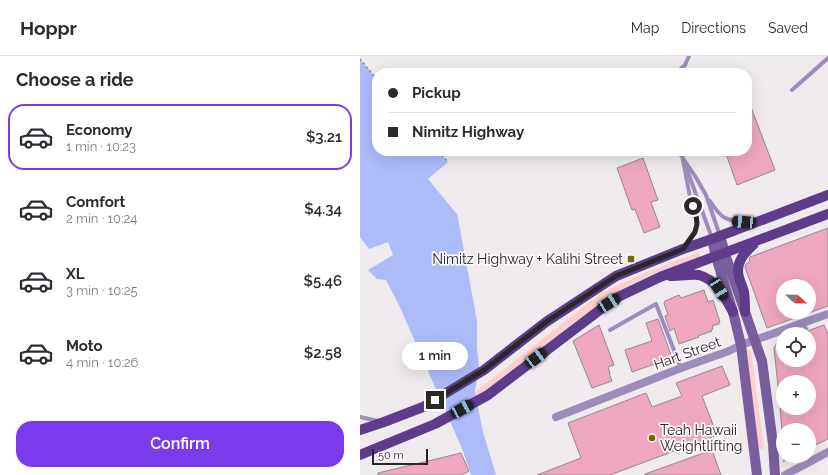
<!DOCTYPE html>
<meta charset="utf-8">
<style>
body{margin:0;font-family:Raleway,sans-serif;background:#f7f7f7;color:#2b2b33;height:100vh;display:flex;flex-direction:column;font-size:15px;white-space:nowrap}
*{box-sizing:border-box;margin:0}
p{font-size:13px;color:#7c7c81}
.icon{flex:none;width:22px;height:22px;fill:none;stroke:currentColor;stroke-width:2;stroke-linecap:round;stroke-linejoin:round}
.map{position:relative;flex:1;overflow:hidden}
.sheet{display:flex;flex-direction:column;background:#fff;width:360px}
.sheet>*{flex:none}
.banner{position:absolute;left:12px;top:12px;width:380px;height:88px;border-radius:16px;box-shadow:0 4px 16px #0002;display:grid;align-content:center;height:88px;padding:0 16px;background:#fff}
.needle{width:26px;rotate:112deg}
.controls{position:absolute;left:416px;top:223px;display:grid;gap:8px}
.controls a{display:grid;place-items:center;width:40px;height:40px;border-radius:50%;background:#fff;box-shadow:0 4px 16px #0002;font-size:20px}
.scale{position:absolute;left:12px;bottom:10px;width:56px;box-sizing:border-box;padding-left:4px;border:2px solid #292728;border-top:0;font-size:11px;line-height:14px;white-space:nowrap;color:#292728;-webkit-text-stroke:3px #fcf7fb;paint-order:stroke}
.end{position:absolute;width:18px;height:18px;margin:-9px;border:5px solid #292728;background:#fff;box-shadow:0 0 0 2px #fff}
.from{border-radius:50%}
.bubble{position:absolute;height:28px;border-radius:14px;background:#fff;box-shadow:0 4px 16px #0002;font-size:13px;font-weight:600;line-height:28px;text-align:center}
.car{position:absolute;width:12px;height:24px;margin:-12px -6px;border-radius:5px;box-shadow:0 0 3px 1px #0007;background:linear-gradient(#222 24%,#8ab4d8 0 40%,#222 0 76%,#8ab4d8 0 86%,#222 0)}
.banner b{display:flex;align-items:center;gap:14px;height:38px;font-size:15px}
.banner b+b{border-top:1px solid #e1e1e2}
.banner i{width:10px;height:10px;background:#2b2b33}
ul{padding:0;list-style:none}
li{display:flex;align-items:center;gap:12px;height:66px;margin:0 8px 6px;padding:0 8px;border:2px solid transparent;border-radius:16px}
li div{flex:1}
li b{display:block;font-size:15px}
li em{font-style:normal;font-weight:600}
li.current{border-color:#7c3aed}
li>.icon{width:36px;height:36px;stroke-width:1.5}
h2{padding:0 16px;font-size:18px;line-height:48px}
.action{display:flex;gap:8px;margin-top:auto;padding:8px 16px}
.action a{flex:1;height:46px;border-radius:16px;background:#7c3aed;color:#fff;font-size:16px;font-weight:600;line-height:46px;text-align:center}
header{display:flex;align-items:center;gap:24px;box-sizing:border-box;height:56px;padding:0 20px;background:#fff;border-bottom:1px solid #e1e1e2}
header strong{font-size:19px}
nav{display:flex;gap:22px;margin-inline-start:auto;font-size:14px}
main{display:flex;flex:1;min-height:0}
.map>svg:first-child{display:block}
</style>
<header>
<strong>Hoppr</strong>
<nav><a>Map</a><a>Directions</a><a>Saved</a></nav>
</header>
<main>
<section class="sheet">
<h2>Choose a ride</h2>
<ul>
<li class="current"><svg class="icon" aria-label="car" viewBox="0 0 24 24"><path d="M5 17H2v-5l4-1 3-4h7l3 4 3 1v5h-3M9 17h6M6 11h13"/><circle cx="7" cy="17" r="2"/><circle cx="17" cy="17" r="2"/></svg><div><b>Economy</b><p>1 min · 10:23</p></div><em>$3.21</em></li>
<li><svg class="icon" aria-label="car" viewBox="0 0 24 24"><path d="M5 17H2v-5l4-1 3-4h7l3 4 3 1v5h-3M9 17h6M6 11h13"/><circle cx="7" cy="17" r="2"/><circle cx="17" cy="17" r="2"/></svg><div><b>Comfort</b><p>2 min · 10:24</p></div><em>$4.34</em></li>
<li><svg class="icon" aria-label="car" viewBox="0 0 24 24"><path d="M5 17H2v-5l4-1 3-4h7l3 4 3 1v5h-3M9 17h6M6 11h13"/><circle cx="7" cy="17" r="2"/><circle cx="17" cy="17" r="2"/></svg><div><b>XL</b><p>3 min · 10:25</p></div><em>$5.46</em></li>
<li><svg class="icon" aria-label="car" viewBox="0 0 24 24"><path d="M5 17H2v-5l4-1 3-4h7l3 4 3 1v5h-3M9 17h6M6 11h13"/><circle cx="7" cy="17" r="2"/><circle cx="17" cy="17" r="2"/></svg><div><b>Moto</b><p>4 min · 10:26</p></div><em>$2.58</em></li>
</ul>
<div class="action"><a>Confirm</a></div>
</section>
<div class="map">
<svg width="468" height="419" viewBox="0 0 468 419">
<rect width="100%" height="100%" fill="#efeaee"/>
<path fill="#facfcd" d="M339,196L340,201L290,219L260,234L117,346L115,336L241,237L287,216Z
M387,294H389L391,295L404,392L403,394L399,393L398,392L387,296Z"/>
<path fill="#adbbf9" d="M0,3L17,23V95H79L88,106L68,123L96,157H97L117,265V292L119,310L115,336L123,376L136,419H111L103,395L39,249L26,224L17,223L8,214L33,199L28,186L9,193L0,181Z"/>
<path fill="#eea6c1" stroke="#928b8d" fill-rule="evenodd" d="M387,41L415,114L377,129L365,95H387Z
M283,102L298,144L291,146L300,171L284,177L275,153L272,154L257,112Z
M468,172V250L407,272L385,211L386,208L390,206L389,203L390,201ZM423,230H449V256H423Z
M344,234L348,246L353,244L360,266H359V268L352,270L353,273L351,274L352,275L338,280L339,281L319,288L314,272L310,275L305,260L308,259L304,247L305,245L319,239L321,242Z
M298,263L304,279L312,302L272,316L265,294L292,285L286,267Z
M239,269L254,309L248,311L250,317H249L252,325L232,332L213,285Z
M464,269L468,278V383L449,392V374H422L420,352H449V326H423V340H419L414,292L417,287L423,285V304H449V278L450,274Z
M362,310L370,329L342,340L357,379L250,419H177L221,402L208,367L286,337L292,351L322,340L316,327Z
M352,394L361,419H285V418Z
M101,397L109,415L102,419H18V417Z"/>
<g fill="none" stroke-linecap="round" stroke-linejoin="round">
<path stroke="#8c898b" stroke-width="1.5" stroke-dasharray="2 3" stroke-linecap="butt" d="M0,3L17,23
M79,95L88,106
M424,404V408"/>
<path stroke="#9e8dba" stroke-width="4" d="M316,17L325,9L329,0
M432,34L468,2
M318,95L335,120L346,139L360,180
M322,99L330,141L336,159L337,168L335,176L325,190
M326,111L352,182
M350,145C361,162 365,165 386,166
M443,267L447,275
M250,274L296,248L321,312
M0,361L18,365"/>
<path stroke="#9e8dba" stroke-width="8" d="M196,361L321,312L369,295L381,289L468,258
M425,419L468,396"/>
<path stroke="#795e9f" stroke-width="10" d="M360,180L367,204L402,305L413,388L415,419
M352,183L356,201L373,256L381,289L397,419"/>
<path stroke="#5f3c8b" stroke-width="10" d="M310,220C317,220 333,218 339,219C357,224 365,242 373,256
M385,256C385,249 385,243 384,236C383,231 380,226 379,221C375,207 384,197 394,188
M0,374L24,366L63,351L124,314L186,266L256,220L323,193L352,183L468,139
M0,399L75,368L128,339L249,247L258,241L300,221L468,158"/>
</g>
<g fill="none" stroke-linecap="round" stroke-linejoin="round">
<path stroke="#292728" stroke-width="5" d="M75,344L124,314L186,266L256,220L323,193L335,176L337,168L336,159L333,150"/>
</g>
<g fill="#746901" stroke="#fcf7fb" stroke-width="1.5">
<rect x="267" y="199" width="8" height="8" rx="2"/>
<circle cx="292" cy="382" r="4"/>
</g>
<g text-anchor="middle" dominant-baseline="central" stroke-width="3.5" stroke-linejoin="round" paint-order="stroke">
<g font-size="14" fill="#292728" stroke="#fcf7fb" text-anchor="end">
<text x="263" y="203">Nimitz Highway + Kalihi Street</text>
<text x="300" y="374" text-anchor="start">Teah Hawaii<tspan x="300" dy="16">Weightlifting</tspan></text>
</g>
<g font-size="14" fill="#292728" stroke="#fcf7fb">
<text transform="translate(327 297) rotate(-20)">Hart Street</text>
</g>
</g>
</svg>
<div class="controls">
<a><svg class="needle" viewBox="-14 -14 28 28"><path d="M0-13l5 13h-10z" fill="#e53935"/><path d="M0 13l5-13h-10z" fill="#7c7c81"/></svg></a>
<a><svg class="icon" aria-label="locate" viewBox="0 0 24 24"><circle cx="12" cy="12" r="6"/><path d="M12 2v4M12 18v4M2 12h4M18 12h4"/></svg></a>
<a>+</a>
<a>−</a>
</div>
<div class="scale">50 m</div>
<i class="end from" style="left:333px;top:150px"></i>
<i class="end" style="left:75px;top:344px"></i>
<div class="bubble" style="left:42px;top:286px;width:66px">1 min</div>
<i class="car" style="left:384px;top:166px;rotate:274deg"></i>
<i class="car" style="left:359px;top:233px;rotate:149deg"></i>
<i class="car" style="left:249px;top:247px;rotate:58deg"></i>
<i class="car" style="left:176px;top:302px;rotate:53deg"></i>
<i class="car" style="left:102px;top:353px;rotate:61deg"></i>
<div class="banner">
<b><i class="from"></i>Pickup</b>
<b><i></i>Nimitz Highway</b>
</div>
</div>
</main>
